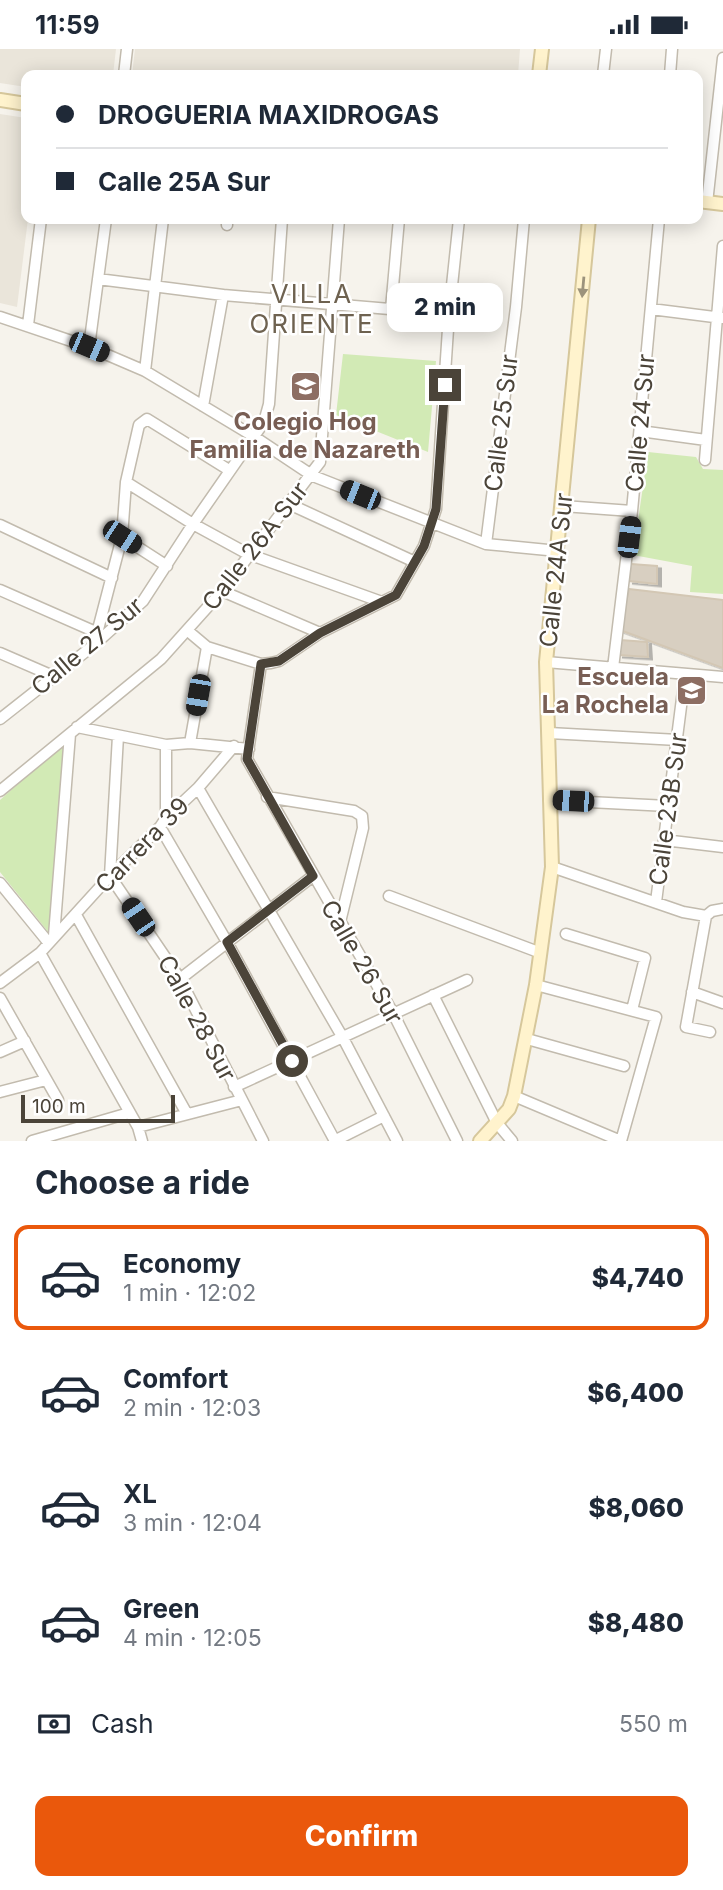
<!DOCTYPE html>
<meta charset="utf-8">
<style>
body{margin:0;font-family:Inter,sans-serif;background:#f2f2f3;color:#1f2937;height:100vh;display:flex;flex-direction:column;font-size:26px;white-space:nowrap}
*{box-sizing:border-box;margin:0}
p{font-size:23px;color:#747a83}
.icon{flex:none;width:38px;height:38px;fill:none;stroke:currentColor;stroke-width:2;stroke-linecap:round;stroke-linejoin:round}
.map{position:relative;height:1092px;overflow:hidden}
.drawer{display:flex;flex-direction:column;background:#fff;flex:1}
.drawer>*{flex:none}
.top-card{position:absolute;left:21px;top:21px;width:682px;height:154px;border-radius:14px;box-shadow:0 4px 18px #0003;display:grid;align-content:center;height:154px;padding:0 35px;background:#fff}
.scale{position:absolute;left:21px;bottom:18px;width:154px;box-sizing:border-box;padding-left:7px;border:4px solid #4b4439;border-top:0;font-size:19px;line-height:24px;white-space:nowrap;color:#4b4439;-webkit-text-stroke:5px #fff;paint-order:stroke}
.end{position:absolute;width:32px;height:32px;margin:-16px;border:9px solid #4b4439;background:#fff;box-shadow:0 0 0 4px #fff}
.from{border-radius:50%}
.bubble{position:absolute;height:49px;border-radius:14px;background:#fff;box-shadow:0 4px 18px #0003;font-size:23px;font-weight:800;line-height:49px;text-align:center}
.car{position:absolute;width:21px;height:42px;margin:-21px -10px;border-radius:9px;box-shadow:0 0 5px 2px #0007;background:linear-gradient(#222 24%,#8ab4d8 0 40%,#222 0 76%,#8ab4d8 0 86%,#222 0)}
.top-card b{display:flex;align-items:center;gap:24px;height:66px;font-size:26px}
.top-card b+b{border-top:2px solid #e0e1e3}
.top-card i{width:18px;height:18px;background:#1f2937}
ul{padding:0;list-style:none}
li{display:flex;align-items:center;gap:21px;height:105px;margin:0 14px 10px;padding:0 21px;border:4px solid transparent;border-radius:14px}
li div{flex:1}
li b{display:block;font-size:26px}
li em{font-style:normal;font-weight:800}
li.selected{border-color:#ea580c}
li>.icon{width:63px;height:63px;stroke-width:1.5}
h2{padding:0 35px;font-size:32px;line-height:84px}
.pay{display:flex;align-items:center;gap:18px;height:77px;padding:0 35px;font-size:26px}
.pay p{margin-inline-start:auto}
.button{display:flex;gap:14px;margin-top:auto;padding:14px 35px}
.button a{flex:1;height:80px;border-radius:14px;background:#ea580c;color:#fff;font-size:28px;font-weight:800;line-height:80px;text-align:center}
.status{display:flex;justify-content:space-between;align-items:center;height:49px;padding:0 35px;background:#fff;direction:ltr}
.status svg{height:19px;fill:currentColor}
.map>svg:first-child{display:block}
</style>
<div class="status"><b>11:59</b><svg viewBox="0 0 49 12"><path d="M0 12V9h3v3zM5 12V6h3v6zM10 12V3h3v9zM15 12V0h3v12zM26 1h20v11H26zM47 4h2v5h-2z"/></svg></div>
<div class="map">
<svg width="723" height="1092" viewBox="0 0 723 1092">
<defs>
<filter id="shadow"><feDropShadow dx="4" dy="2.5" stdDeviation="0" flood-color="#0004"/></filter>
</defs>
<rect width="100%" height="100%" fill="#f6f3ec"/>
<path fill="#eae5da" d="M0,0H116L113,26H26V38L0,34Z
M135,0H520L518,26H132Z
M0,65L26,69L28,170L17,258L0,254Z"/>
<path fill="#d2eab5" d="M343,305L436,312L428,403L336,366Z
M648,403L696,408L703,420L723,421V545L690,543L692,517L633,506Z
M65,693L49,884L0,823V751Z"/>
<path fill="#d8cfc1" stroke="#d3c7b4" stroke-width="2" filter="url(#shadow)" d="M631,515L657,517V535L629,532Z
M629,540L723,551V619L620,581Z
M620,591L647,593L648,608L619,606Z"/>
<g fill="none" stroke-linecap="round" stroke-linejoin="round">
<defs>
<path id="street" d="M124,26L127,0
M603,26L606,0
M670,26L672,0
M707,154L723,9
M227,176V170
M98,230L223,246L449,265
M391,260L399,170
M651,260L722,269
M0,268L89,298L145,322L253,387L313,427L486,495L558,502
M28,276L41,170
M89,298L106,170
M145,322L163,170
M203,357L223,246
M640,382L706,391
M705,411L723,197
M126,433L193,475L248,505L382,553
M287,454L415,513
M563,457L632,462
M0,476L112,529
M122,488L167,517
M486,495L516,258L524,170
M0,541L98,584
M222,542L320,584
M188,582L207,598L261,615L271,614L279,612L320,584L396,546L424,497L436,460L449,265L459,170
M95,592L122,488L126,433L139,376L147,370L229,421
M0,604L53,627
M546,613L723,628
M261,615L247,710L393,964L457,1092
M613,619L632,462L659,170
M0,670L94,596L143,552L193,475L264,373L269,355L282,170
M77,678L166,696L190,694L249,700
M549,684L678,691
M118,687L110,827L180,930L263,1092
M190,694L207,598
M198,739L343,989L397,1092
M0,742L161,610L222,542L320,413L339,170
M267,748L354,762L362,767L363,779L340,873
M549,751L668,757
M166,769V696
M160,778L227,893L335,1092
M664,791L723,798
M552,818L683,863L706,867L712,862L723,860
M0,834L48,893
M389,847L541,904
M656,853L685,626
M76,866L187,1065
M706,867L686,978L710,983
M566,885L645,909L632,961
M54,887L70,685
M40,904L138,1078L142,1092
M180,930L313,827
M0,934L40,904L110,827L160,778L166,769L198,739L234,697
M536,936L656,968L621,1092
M692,943L723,954
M433,946L497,1074L512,1092
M0,949L58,1051
M527,990L624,1017
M0,1003L25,992
M234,1038L467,931
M0,1043L46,1031
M514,1047L621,1092
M138,1078L242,1051
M32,1092L129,1064
M334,1092L384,1067"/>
<path id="secondary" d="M539,26L542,0
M0,51L26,55
M698,152L723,155
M480,1092L509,1060L514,1047L536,936L552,818L546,613L589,170"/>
</defs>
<use href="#street" stroke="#c2bbae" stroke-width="13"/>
<use href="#secondary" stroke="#d6c79b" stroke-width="16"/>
<use href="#street" stroke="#fff" stroke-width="10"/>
<use href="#secondary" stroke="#fff3cd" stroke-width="12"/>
</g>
<defs><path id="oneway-solid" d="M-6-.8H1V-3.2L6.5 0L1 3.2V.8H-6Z" transform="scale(1.75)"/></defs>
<use fill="#9c937c" href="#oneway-solid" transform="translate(583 238) rotate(95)"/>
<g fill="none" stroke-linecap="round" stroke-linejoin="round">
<path stroke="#4b4439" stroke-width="9" d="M292,1012L227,893L313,827L247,710L261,615L279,612L320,584L396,546L424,497L436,460L445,336"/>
</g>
<defs>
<symbol id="school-square" viewBox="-11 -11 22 22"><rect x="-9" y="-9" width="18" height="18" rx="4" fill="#8d6e63" stroke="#fff"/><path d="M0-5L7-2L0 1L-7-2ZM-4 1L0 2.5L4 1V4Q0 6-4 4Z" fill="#fff"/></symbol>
</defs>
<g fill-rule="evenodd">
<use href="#school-square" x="288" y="320" width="35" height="35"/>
<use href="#school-square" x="674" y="624" width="35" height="35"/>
</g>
<g text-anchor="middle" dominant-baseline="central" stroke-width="5" stroke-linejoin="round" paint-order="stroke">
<g font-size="24" font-weight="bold" fill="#785e54" stroke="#fff">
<text x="305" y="372">Colegio Hog<tspan x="305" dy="28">Familia de Nazareth</tspan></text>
<text x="669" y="627" text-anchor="end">Escuela<tspan x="669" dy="28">La Rochela</tspan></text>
</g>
<g font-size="24" fill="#4b4439" stroke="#fff">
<text transform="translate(501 374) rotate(-83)">Calle 25 Sur</text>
<text transform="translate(640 374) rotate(-85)">Calle 24 Sur</text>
<text transform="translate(255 497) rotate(-52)">Calle 26A Sur</text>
<text transform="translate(556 521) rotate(-84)">Calle 24A Sur</text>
<text transform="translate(87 597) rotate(-40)">Calle 27 Sur</text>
<text transform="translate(668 760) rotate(-82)">Calle 23B Sur</text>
<text transform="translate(142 796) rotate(-46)">Carrera 39</text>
<text transform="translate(362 913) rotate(60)">Calle 26 Sur</text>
<text transform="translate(197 969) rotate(62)">Calle 28 Sur</text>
</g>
<g font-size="26" letter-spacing="2" fill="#6e6250" stroke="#fff">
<text x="312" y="244">VILLA<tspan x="312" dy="30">ORIENTE</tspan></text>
</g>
</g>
</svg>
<div class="scale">100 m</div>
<i class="end from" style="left:292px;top:1012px"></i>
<i class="end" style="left:445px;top:336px"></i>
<div class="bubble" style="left:387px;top:234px;width:116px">2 min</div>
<i class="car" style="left:89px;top:298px;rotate:113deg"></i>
<i class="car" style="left:360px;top:446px;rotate:292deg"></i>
<i class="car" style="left:122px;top:488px;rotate:123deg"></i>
<i class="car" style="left:629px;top:488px;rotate:7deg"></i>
<i class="car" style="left:198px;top:646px;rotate:190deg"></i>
<i class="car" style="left:573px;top:752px;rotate:273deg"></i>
<i class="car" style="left:138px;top:868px;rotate:326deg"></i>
<div class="top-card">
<b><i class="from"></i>DROGUERIA MAXIDROGAS</b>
<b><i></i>Calle 25A Sur</b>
</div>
</div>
<section class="drawer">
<h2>Choose a ride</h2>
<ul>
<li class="selected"><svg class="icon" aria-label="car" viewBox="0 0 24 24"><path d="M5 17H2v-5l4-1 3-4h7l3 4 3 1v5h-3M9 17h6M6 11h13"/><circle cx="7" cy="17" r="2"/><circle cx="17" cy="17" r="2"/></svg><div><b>Economy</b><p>1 min · 12:02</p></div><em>$4,740</em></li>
<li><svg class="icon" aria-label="car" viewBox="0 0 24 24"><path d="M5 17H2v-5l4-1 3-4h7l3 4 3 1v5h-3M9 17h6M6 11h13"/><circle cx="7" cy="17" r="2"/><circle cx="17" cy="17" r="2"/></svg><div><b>Comfort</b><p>2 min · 12:03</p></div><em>$6,400</em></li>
<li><svg class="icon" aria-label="car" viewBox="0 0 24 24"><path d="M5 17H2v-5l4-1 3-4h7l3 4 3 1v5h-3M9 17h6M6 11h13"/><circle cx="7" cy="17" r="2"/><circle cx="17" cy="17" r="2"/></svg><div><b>XL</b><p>3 min · 12:04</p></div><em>$8,060</em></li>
<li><svg class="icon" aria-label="car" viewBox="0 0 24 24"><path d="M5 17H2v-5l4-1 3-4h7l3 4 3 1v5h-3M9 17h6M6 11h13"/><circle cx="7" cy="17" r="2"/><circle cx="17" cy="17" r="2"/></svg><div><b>Green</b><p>4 min · 12:05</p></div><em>$8,480</em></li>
</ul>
<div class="pay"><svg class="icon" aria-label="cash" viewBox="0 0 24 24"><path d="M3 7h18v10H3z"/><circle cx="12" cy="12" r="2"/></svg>Cash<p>550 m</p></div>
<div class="button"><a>Confirm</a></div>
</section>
